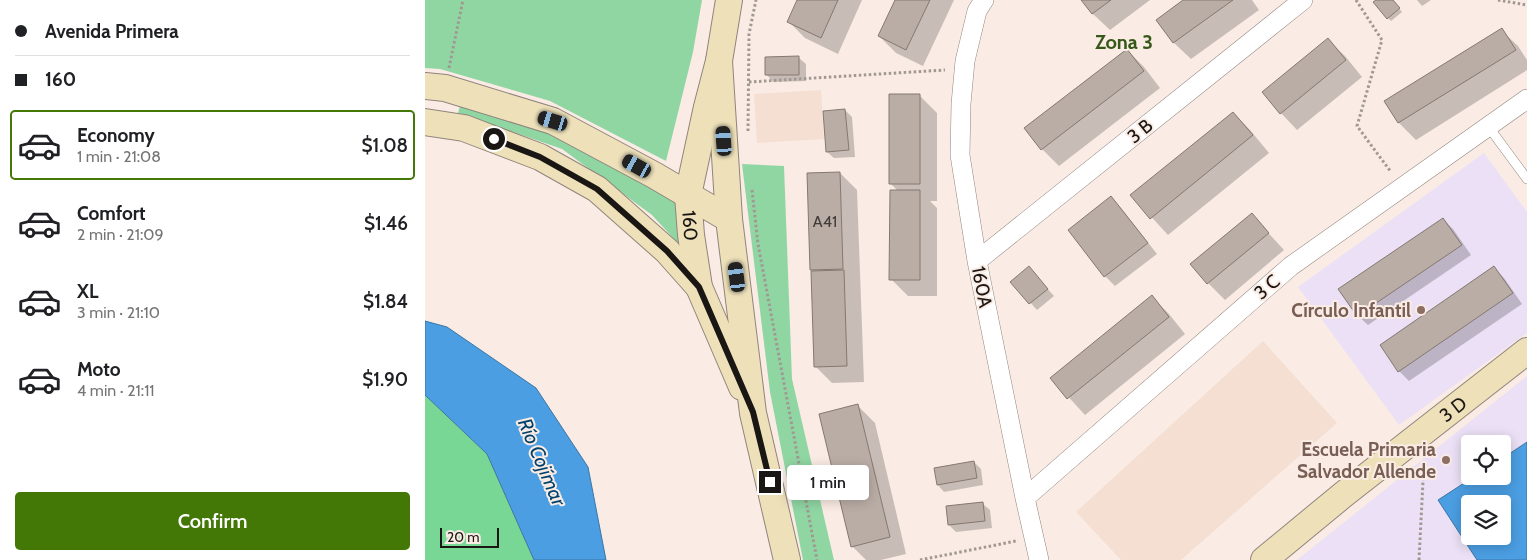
<!DOCTYPE html>
<meta charset="utf-8">
<style>
body{margin:0;font-family:Cabin,sans-serif;background:#f6f6f6;color:#202124;height:100vh;display:flex;flex-direction:column;font-size:19px;white-space:nowrap}
*{box-sizing:border-box;margin:0}
p{font-size:16px;color:#757577}
.icon{flex:none;width:28px;height:28px;fill:none;stroke:currentColor;stroke-width:2;stroke-linecap:round;stroke-linejoin:round}
.map{position:relative;flex:1;overflow:hidden}
.side{display:flex;flex-direction:column;background:#fff;width:425px}
.side>*{flex:none}
.top-card{display:grid;align-content:center;height:110px;padding:0 15px;background:#fff}
.tools{position:absolute;left:1036px;top:435px;display:grid;gap:10px}
.tools a{display:grid;place-items:center;width:50px;height:50px;border-radius:5px;background:#fff;box-shadow:0 2px 12px #0003;font-size:25px}
.scale{position:absolute;left:15px;bottom:12px;width:59px;box-sizing:border-box;padding-left:5px;border:2px solid #1a1613;border-top:0;font-size:14px;line-height:18px;white-space:nowrap;color:#1a1613;-webkit-text-stroke:4px #faece4;paint-order:stroke}
.end{position:absolute;width:22px;height:22px;margin:-11px;border:6px solid #1a1613;background:#fff;box-shadow:0 0 0 2px #fff}
.from{border-radius:50%}
.bubble{position:absolute;height:35px;border-radius:5px;background:#fff;box-shadow:0 2px 12px #0003;font-size:16px;font-weight:600;line-height:35px;text-align:center}
.car{position:absolute;width:15px;height:30px;margin:-15px -8px;border-radius:6px;box-shadow:0 0 4px 1px #0007;background:linear-gradient(#222 24%,#8ab4d8 0 40%,#222 0 76%,#8ab4d8 0 86%,#222 0)}
.top-card b{display:flex;align-items:center;gap:18px;height:48px;font-size:19px}
.top-card b+b{border-top:1px solid #e0e0e0}
.top-card i{width:12px;height:12px;background:#202124}
ul{padding:0;list-style:none}
li{display:flex;align-items:center;gap:15px;height:70px;margin:0 10px 8px;padding:0 5px;border:2px solid transparent;border-radius:5px}
li div{flex:1}
li b{display:block;font-size:19px}
li em{font-style:normal;font-weight:600}
li.on{border-color:#447806}
li>.icon{width:45px;height:45px;stroke-width:1.5}
.primary-button{display:flex;gap:10px;margin-top:auto;padding:10px 15px}
.primary-button a{flex:1;height:58px;border-radius:5px;background:#447806;color:#fff;font-size:20px;font-weight:600;line-height:58px;text-align:center}
main{display:flex;flex:1;min-height:0}
.map>svg:first-child{display:block}
</style>
<main>
<section class="side">
<div class="top-card">
<b><i class="from"></i>Avenida Primera</b>
<b><i></i>160</b>
</div>
<ul>
<li class="on"><svg class="icon" aria-label="car" viewBox="0 0 24 24"><path d="M5 17H2v-5l4-1 3-4h7l3 4 3 1v5h-3M9 17h6M6 11h13"/><circle cx="7" cy="17" r="2"/><circle cx="17" cy="17" r="2"/></svg><div><b>Economy</b><p>1 min · 21:08</p></div><em>$1.08</em></li>
<li><svg class="icon" aria-label="car" viewBox="0 0 24 24"><path d="M5 17H2v-5l4-1 3-4h7l3 4 3 1v5h-3M9 17h6M6 11h13"/><circle cx="7" cy="17" r="2"/><circle cx="17" cy="17" r="2"/></svg><div><b>Comfort</b><p>2 min · 21:09</p></div><em>$1.46</em></li>
<li><svg class="icon" aria-label="car" viewBox="0 0 24 24"><path d="M5 17H2v-5l4-1 3-4h7l3 4 3 1v5h-3M9 17h6M6 11h13"/><circle cx="7" cy="17" r="2"/><circle cx="17" cy="17" r="2"/></svg><div><b>XL</b><p>3 min · 21:10</p></div><em>$1.84</em></li>
<li><svg class="icon" aria-label="car" viewBox="0 0 24 24"><path d="M5 17H2v-5l4-1 3-4h7l3 4 3 1v5h-3M9 17h6M6 11h13"/><circle cx="7" cy="17" r="2"/><circle cx="17" cy="17" r="2"/></svg><div><b>Moto</b><p>4 min · 21:11</p></div><em>$1.90</em></li>
</ul>
<div class="primary-button"><a>Confirm</a></div>
</section>
<div class="map">
<svg width="1102" height="560" viewBox="0 0 1102 560">
<rect width="100%" height="100%" fill="#faece4"/>
<path fill="#f4dfd2" d="M396,90L399,139L332,143L329,94Z
M838,341L912,423L756,560H696L651,512Z"/>
<path fill="#ebe0f5" fill-rule="evenodd" d="M1059,153L1102,212V333L974,425L873,287Z
M1102,376V560H872L878,555ZM1045,444H1078V476H1045ZM1045,504H1078V536H1045Z"/>
<path fill="#90d6a3" d="M0,0H277L268,52L241,161L125,101L15,69L0,68Z
M36,102L144,141L251,202L260,251L227,215L137,149L33,113Z
M317,164L359,166L367,379L409,560H378L345,392Z"/>
<path fill="#79d796" d="M0,395L62,454L109,560H0Z"/>
<path fill="#4b9ee2" stroke="#3c75a4" fill-rule="evenodd" d="M0,321L22,327L111,388L163,467L181,560H109L62,454L0,395Z
M1102,442V560H1052L1013,500L1050,476H1078V458ZM1045,504H1078V536H1045Z"/>
<path fill="#0003" d="M373,0H437L413,54L380,38L363,21Z
M471,0H529L498,66L471,53L454,36Z
M658,0H725L685,30L668,14Z
M760,0H827L834,10L766,59L749,43L732,20Z
M952,0H967L977,12L966,21L949,3Z
M992,0H1006L997,6Z
M1076,30L1093,46L1102,60V70L991,140L974,123L961,102Z
M903,40L920,56L937,77L872,130L856,113Z
M702,50L719,67L735,88L634,166L617,149L600,128Z
M374,58L381,64V81L348,82L342,75Z
M495,96L512,113V201H505L512,208V296H483L466,279L473,191L466,184Z
M420,110L427,117L430,157L409,158L402,152Z
M808,113L825,130L844,153L743,235L707,196Z
M415,173L432,190L439,382L407,383L390,366L383,174Z
M686,198L696,208L732,254L690,286L680,276Z
M827,215L859,250L800,300L783,283Z
M1018,219L1028,229L1046,255L943,325L933,316L915,290Z
M1069,268L1079,278L1097,304L984,381L974,371L956,345Z
M610,275L629,296L612,310L587,282Z
M727,297L744,314L760,334L660,415L626,378Z
M433,406L450,423L481,554L456,560H441L427,546Z
M549,462L556,469L558,485L519,492L513,485Z
M558,504L565,510L567,528L531,532L524,525Z"/>
<path fill="#baada6" stroke="#847871" d="M372,0H413L396,38L362,22Z
M470,0H505L481,50L453,36Z
M656,0H686L667,14Z
M758,0H808L748,43L731,20Z
M951,0H968L975,8L962,19L948,2Z
M1077,28L1091,50L973,123L959,101Z
M903,38L921,60L855,114L837,92Z
M702,49L719,71L616,150L599,128Z
M374,56V75H340V57Z
M464,94H495V184H464Z
M420,109L424,150L401,152L398,111Z
M808,112L828,135L725,219L705,195Z
M415,172L418,269L385,270L382,173Z
M465,190H495V280H464Z
M686,196L723,243L679,277L643,230Z
M827,213L844,233L782,284L765,264Z
M1018,218L1037,245L932,316L913,289Z
M604,266L623,289L604,304L585,282Z
M1069,266L1088,293L973,372L955,345Z
M419,270L422,366L389,367L386,271Z
M727,295L744,317L642,399L625,378Z
M433,404L465,537L426,547L394,414Z
M549,461L552,478L512,485L509,468Z
M558,502L560,521L523,525L521,506Z"/>
<g fill="none" stroke-linecap="round" stroke-linejoin="round">
<defs>
<path id="lane" d="M1063,126L1102,179"/>
<path id="street" d="M559,0L552,11L540,61L536,104L535,155L552,261L600,498L614,560
M552,261L878,0
M600,498L866,266L1102,99"/>
<g id="secondary">
<path id="s1" d="M304,0L294,61L282,107L263,195L266,235L274,287L317,387"/>
<path d="M294,61L304,219L328,413L362,560"/>
<path d="M0,86L20,88L128,121L229,175L304,219"/>
<path d="M0,122L39,128L115,157L172,189L242,251L274,287"/>
<path id="s2" d="M839,560L919,494L1102,351"/>
</g>
</defs>
<use href="#lane" stroke="#90847d" stroke-width="10"/>
<use href="#street" stroke="#90847d" stroke-width="20"/>
<use href="#secondary" stroke="#90847d" stroke-width="28"/>
<path stroke="#a29892" stroke-width="3" stroke-dasharray="2.5 2.5" stroke-linecap="butt" d="M931,0L957,40L932,126L966,172
M1073,0L1102,5
M24,68L38,0
M324,82L520,70
M323,131L324,34L331,0
M327,190L333,244L392,560
M495,560L591,541
M994,560L999,461"/>
<use href="#lane" stroke="#fff" stroke-width="9"/>
<use href="#street" stroke="#fff" stroke-width="19"/>
<use href="#secondary" stroke="#eee1ba" stroke-width="26"/>
</g>
<g fill="none" stroke-linecap="round" stroke-linejoin="round">
<path stroke="#1a1613" stroke-width="6" d="M69,139L115,157L172,189L242,251L274,287L328,412L345,482"/>
</g>
<g fill="#8d6e63" stroke="#faece4" stroke-width="2">
<circle cx="996" cy="310" r="5"/>
<circle cx="1021" cy="460" r="5"/>
</g>
<g text-anchor="middle" dominant-baseline="central" stroke-width="4" stroke-linejoin="round" paint-order="stroke">
<g font-size="16" fill="#423c38">
<text x="400" y="221">A41</text>
</g>
<g font-size="19" fill="#1a1613" stroke="#faece4">
<text transform="translate(715 131) rotate(-39)">3 B</text>
<text stroke="none"><textPath href="#s1" startOffset="230">160</textPath></text>
<text transform="translate(557 287) rotate(79)">160A</text>
<text transform="translate(842 287) rotate(-41)">3 C</text>
<text stroke="none"><textPath href="#s2" startOffset="242">3 D</textPath></text>
</g>
<g font-size="19" font-weight="bold" fill="#785e54" stroke="#faece4" text-anchor="end">
<text x="986" y="310">Círculo Infantil</text>
<text x="1011" y="449">Escuela Primaria<tspan x="1011" dy="22">Salvador Allende</tspan></text>
</g>
<g font-size="20" font-weight="bold" fill="#355717" stroke="#faece4">
<text x="699" y="42">Zona 3</text>
</g>
<g font-size="20" font-style="italic" fill="#00426d" stroke="#faece4">
<text transform="translate(117 462) rotate(67)">Río Cojímar</text>
</g>
</g>
</svg>
<div class="tools">
<a><svg class="icon" aria-label="locate" viewBox="0 0 24 24"><circle cx="12" cy="12" r="6"/><path d="M12 2v4M12 18v4M2 12h4M18 12h4"/></svg></a>
<a><svg class="icon" aria-label="layers" viewBox="0 0 24 24"><path d="M12 4l9 5-9 5-9-5zM3 14l9 5 9-5"/></svg></a>
</div>
<div class="scale">20 m</div>
<i class="end from" style="left:69px;top:139px"></i>
<i class="end" style="left:345px;top:482px"></i>
<div class="bubble" style="left:362px;top:465px;width:82px">1 min</div>
<i class="car" style="left:128px;top:121px;rotate:287deg"></i>
<i class="car" style="left:299px;top:141px;rotate:356deg"></i>
<i class="car" style="left:212px;top:166px;rotate:299deg"></i>
<i class="car" style="left:312px;top:277px;rotate:353deg"></i>
</div>
</main>
